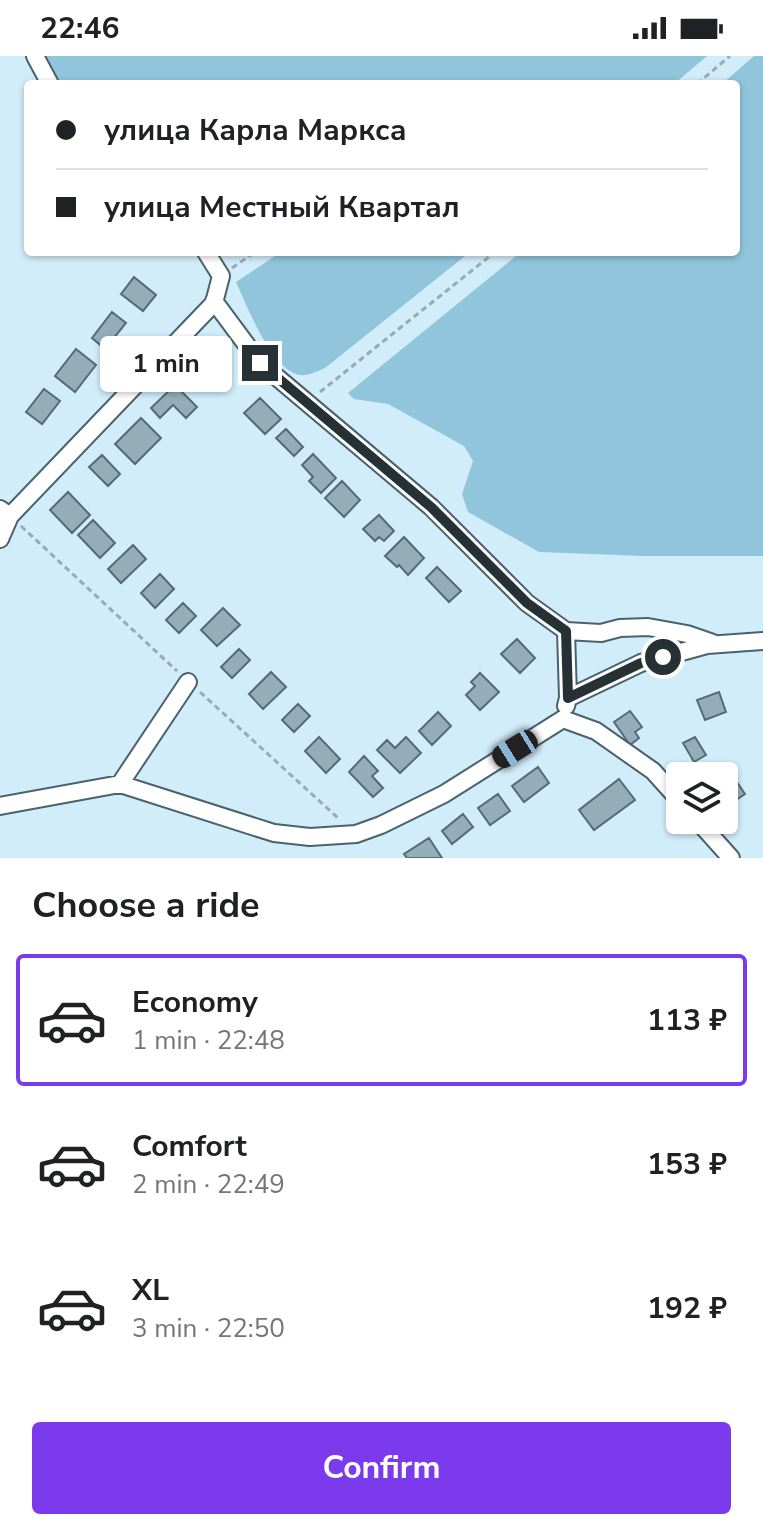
<!DOCTYPE html>
<meta charset="utf-8">
<style>
body{margin:0;font-family:"Nunito Sans",sans-serif;background:#f2f2f2;color:#202124;height:100vh;display:flex;flex-direction:column;font-size:30px;white-space:nowrap}
*{box-sizing:border-box;margin:0}
p{font-size:26px;color:#757577}
.icon{flex:none;width:44px;height:44px;fill:none;stroke:currentColor;stroke-width:2;stroke-linecap:round;stroke-linejoin:round}
.map{position:relative;height:802px;overflow:hidden}
.drawer{display:flex;flex-direction:column;background:#fff;flex:1}
.drawer>*{flex:none}
.guide{position:absolute;left:24px;top:24px;width:716px;height:176px;border-radius:8px;box-shadow:0 2px 6px #0004;display:grid;align-content:center;height:176px;padding:0 32px;background:#fff}
.buttons{position:absolute;left:666px;top:706px;display:grid;gap:16px}
.buttons a{display:grid;place-items:center;width:72px;height:72px;border-radius:8px;background:#fff;box-shadow:0 2px 6px #0004;font-size:40px}
.end{position:absolute;width:36px;height:36px;margin:-18px;border:10px solid #263135;background:#fff;box-shadow:0 0 0 4px #fff}
.from{border-radius:50%}
.bubble{position:absolute;height:56px;border-radius:8px;background:#fff;box-shadow:0 2px 6px #0004;font-size:26px;font-weight:700;line-height:56px;text-align:center}
.car{position:absolute;width:24px;height:48px;margin:-24px -12px;border-radius:10px;box-shadow:0 0 6px 2px #0007;background:linear-gradient(#222 24%,#8ab4d8 0 40%,#222 0 76%,#8ab4d8 0 86%,#222 0)}
.guide b{display:flex;align-items:center;gap:28px;height:76px;font-size:30px}
.guide b+b{border-top:2px solid #e0e0e0}
.guide i{width:20px;height:20px;background:#202124}
ul{padding:0;list-style:none}
li{display:flex;align-items:center;gap:24px;height:132px;margin:0 16px 12px;padding:0 16px;border:4px solid transparent;border-radius:8px}
li div{flex:1}
li b{display:block;font-size:30px}
li em{font-style:normal;font-weight:700}
li.active{border-color:#7c3aed}
li>.icon{width:72px;height:72px;stroke-width:1.5}
h2{padding:0 32px;font-size:36px;line-height:96px}
.action{display:flex;gap:16px;margin-top:auto;padding:16px 32px}
.action a{flex:1;height:92px;border-radius:8px;background:#7c3aed;color:#fff;font-size:32px;font-weight:700;line-height:92px;text-align:center}
.status{display:flex;justify-content:space-between;align-items:center;height:56px;padding:0 40px;background:#fff;direction:ltr}
.status svg{height:22px;fill:currentColor}
.map>svg:first-child{display:block}
</style>
<div class="status"><b>22:46</b><svg viewBox="0 0 49 12"><path d="M0 12V9h3v3zM5 12V6h3v6zM10 12V3h3v9zM15 12V0h3v12zM26 1h20v11H26zM47 4h2v5h-2z"/></svg></div>
<div class="map">
<svg width="763" height="802" viewBox="0 0 763 802">
<rect width="100%" height="100%" fill="#d2edfa"/>
<path fill="#90c5dc" d="M45,0H707L674,28H58L53,23Z
M754,0H763V500H644L539,496L468,456L462,438L473,405L464,390L388,348L354,343L348,337L521,196H736V28H722Z
M281,196H470L325,312C318,315 309,320 300,319C272,315 247,250 236,226Z"/>
<path fill="#94aeb9" stroke="#536b76" stroke-width="2" d="M134,221L156,239L143,255L121,238Z
M112,256L126,267L105,293L92,282Z
M76,293L96,309L75,336L55,320Z
M203,297L221,315L203,333L185,314Z
M175,329L197,351L186,362L173,349L160,362L151,352Z
M44,333L60,345L42,368L26,356Z
M260,342L281,363L265,378L244,357Z
M141,362L161,382L135,408L115,388Z
M286,373L303,391L294,400L276,382Z
M313,398L336,422L321,437L309,425L313,421L302,409Z
M102,399L120,418L108,430L89,411Z
M342,425L360,444L344,461L325,442Z
M68,436L90,459L72,477L50,454Z
M379,459L394,475L384,485L379,481L375,485L363,473Z
M93,464L115,487L100,502L78,479Z
M404,481L424,502L408,519L399,509L397,511L385,500Z
M133,489L146,503L121,527L108,513Z
M437,511L461,535L449,546L426,522Z
M160,518L174,533L155,552L141,537Z
M183,547L196,560L179,577L166,564Z
M223,552L240,569L217,590L201,574Z
M517,583L535,602L520,617L501,598Z
M239,593L250,604L232,622L221,611Z
M271,616L286,631L263,653L249,638Z
M480,617L499,636L480,654L466,639L475,630L471,626Z
M719,636L726,656L705,664L697,644Z
M298,648L310,660L294,676L282,664Z
M630,655L642,671L635,676L639,682L630,689L614,666Z
M438,656L451,670L432,689L419,675Z
M319,681L340,703L326,717L305,695Z
M406,681L421,697L400,717L377,694L387,684L395,692Z
M695,681L706,699L694,706L683,687Z
M364,700L378,715L372,720L383,732L373,741L349,716Z
M538,711L549,727L524,746L512,730Z
M619,723L635,744L594,774L579,754Z
M737,726L745,738L727,750L724,745V735Z
M498,738L510,755L490,769L478,752Z
M463,758L473,771L452,788L442,775Z
M429,782L442,802H407L404,798Z"/>
<g fill="none" stroke-linecap="round" stroke-linejoin="round">
<defs>
<path id="street" d="M35,0L50,28
M214,245L260,307L431,451L527,547L566,575L568,642
M0,453L10,460L214,247L221,220L206,196
M0,483L10,460
M566,575L601,577L620,572L648,571L687,578L713,587
M566,650L568,642L641,607L707,589L763,585
M563,663L596,675L653,715L680,745
M120,728L188,626
M0,750L120,728L274,777L310,781L356,778L381,769L444,738L563,663
M697,764L731,802"/>
</defs>
<use href="#street" stroke="#4a626d" stroke-width="20"/>
<path stroke="#96abb5" stroke-width="3" stroke-dasharray="6 4" stroke-linecap="butt" d="M697,28L730,0
M232,212L255,196
M320,336L495,196
M21,470L177,615
M200,636L339,763"/>
<use href="#street" stroke="#fff" stroke-width="16"/>
</g>
<g fill="none" stroke-linecap="round" stroke-linejoin="round">
<path stroke="#263135" stroke-width="10" d="M260,307L431,451L527,547L566,575L568,642L641,607L663,601"/>
</g>
</svg>
<div class="buttons">
<a><svg class="icon" aria-label="layers" viewBox="0 0 24 24"><path d="M12 4l9 5-9 5-9-5zM3 14l9 5 9-5"/></svg></a>
</div>
<i class="end from" style="left:663px;top:601px"></i>
<i class="end" style="left:260px;top:307px"></i>
<div class="bubble" style="left:100px;top:280px;width:132px">1 min</div>
<i class="car" style="left:515px;top:693px;rotate:238deg"></i>
<div class="guide">
<b><i class="from"></i>улица Карла Маркса</b>
<b><i></i>улица Местный Квартал</b>
</div>
</div>
<section class="drawer">
<h2>Choose a ride</h2>
<ul>
<li class="active"><svg class="icon" aria-label="car" viewBox="0 0 24 24"><path d="M5 17H2v-5l4-1 3-4h7l3 4 3 1v5h-3M9 17h6M6 11h13"/><circle cx="7" cy="17" r="2"/><circle cx="17" cy="17" r="2"/></svg><div><b>Economy</b><p>1 min · 22:48</p></div><em>113 ₽</em></li>
<li><svg class="icon" aria-label="car" viewBox="0 0 24 24"><path d="M5 17H2v-5l4-1 3-4h7l3 4 3 1v5h-3M9 17h6M6 11h13"/><circle cx="7" cy="17" r="2"/><circle cx="17" cy="17" r="2"/></svg><div><b>Comfort</b><p>2 min · 22:49</p></div><em>153 ₽</em></li>
<li><svg class="icon" aria-label="car" viewBox="0 0 24 24"><path d="M5 17H2v-5l4-1 3-4h7l3 4 3 1v5h-3M9 17h6M6 11h13"/><circle cx="7" cy="17" r="2"/><circle cx="17" cy="17" r="2"/></svg><div><b>XL</b><p>3 min · 22:50</p></div><em>192 ₽</em></li>
</ul>
<div class="action"><a>Confirm</a></div>
</section>
